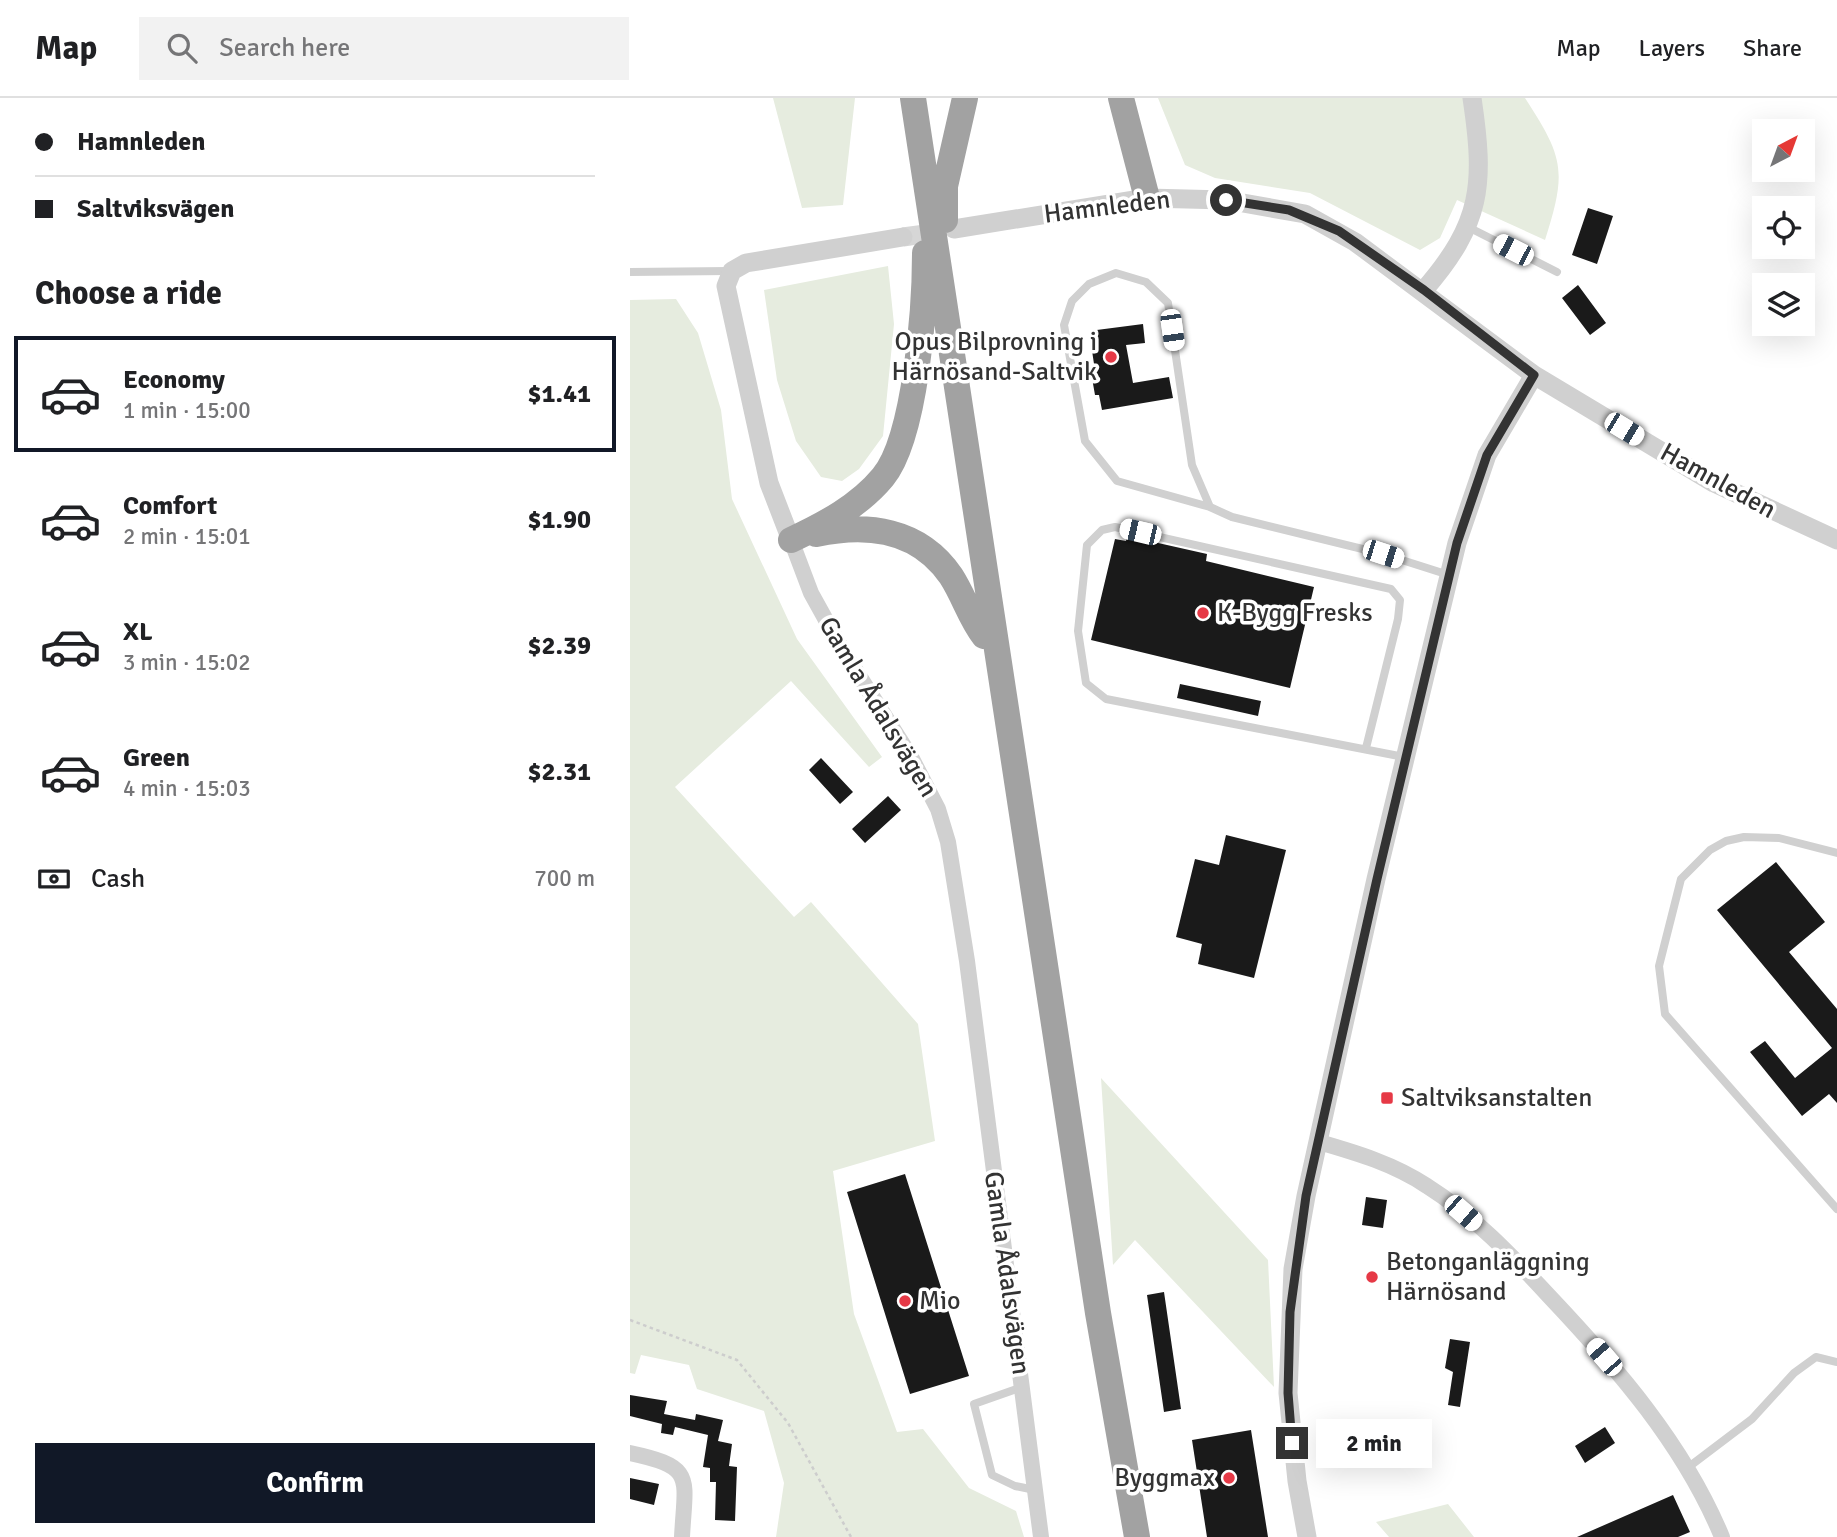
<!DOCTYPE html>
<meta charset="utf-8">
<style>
body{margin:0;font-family:Signika,sans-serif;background:#f2f2f2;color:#202124;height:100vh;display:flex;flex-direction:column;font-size:26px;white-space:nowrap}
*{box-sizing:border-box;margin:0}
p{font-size:23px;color:#757577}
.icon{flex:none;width:38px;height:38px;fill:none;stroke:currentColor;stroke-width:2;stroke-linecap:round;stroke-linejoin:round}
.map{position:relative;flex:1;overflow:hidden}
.sheet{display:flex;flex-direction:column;background:#fff;width:630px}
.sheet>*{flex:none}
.top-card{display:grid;align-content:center;height:154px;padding:0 35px;background:#fff}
.needle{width:46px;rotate:41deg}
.controls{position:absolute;left:1122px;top:21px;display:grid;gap:14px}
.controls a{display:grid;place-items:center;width:63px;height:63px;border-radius:0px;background:#fff;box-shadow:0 7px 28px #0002;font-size:35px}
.end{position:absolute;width:32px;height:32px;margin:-16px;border:9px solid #333;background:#fff;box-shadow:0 0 0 4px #fff}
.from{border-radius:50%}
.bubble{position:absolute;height:49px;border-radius:0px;background:#fff;box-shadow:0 7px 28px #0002;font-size:23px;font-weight:800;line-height:49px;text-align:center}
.car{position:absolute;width:21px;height:42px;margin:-21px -10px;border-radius:9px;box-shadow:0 0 5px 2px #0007;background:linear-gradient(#fff 24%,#345 0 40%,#fff 0 76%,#345 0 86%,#fff 0)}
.top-card b{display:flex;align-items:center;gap:24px;height:66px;font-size:26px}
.top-card b+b{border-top:2px solid #e0e0e0}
.top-card i{width:18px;height:18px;background:#202124}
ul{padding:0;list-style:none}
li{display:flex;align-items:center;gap:21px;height:116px;margin:0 14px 10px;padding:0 21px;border:4px solid transparent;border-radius:0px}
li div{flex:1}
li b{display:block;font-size:26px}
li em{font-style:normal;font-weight:800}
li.active{border-color:#111827}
li>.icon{width:63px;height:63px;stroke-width:1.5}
h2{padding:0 35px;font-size:32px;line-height:84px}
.pay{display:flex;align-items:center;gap:18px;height:77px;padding:0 35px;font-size:26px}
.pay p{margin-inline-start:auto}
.button{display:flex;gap:14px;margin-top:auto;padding:14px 35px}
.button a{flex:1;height:80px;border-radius:0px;background:#111827;color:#fff;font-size:28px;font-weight:800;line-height:80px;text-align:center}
header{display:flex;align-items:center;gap:42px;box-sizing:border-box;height:98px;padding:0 35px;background:#fff;border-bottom:2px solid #e0e0e0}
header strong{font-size:33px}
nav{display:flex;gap:38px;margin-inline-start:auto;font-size:24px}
.search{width:490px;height:63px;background:#f2f2f2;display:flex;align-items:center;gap:18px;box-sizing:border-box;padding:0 24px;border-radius:0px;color:#757577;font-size:26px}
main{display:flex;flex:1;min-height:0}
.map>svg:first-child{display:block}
</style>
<header>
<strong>Map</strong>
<div class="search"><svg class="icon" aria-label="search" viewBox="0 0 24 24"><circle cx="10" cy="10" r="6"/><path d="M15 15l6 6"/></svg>Search here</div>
<nav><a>Map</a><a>Layers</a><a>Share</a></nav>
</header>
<main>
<section class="sheet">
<div class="top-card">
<b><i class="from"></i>Hamnleden</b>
<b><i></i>Saltviksvägen</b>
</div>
<h2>Choose a ride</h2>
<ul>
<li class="active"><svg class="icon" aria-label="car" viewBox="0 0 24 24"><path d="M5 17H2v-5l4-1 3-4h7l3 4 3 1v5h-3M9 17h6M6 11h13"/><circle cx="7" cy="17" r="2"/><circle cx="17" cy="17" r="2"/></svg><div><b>Economy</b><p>1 min · 15:00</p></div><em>$1.41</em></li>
<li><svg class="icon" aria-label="car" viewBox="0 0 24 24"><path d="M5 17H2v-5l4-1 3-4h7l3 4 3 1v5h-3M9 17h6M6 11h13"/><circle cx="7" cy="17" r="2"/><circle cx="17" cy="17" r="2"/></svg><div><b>Comfort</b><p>2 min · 15:01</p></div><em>$1.90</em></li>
<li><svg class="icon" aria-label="car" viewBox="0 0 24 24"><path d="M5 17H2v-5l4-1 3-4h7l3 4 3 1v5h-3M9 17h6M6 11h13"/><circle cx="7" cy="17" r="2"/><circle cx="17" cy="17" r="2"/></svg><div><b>XL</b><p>3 min · 15:02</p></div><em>$2.39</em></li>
<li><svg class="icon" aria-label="car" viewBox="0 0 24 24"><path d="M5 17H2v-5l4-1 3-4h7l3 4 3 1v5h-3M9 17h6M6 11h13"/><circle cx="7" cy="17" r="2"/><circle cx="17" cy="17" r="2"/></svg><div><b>Green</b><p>4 min · 15:03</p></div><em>$2.31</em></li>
</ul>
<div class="pay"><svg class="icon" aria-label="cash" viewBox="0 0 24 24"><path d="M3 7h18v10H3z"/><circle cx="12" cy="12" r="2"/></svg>Cash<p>700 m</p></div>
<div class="button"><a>Confirm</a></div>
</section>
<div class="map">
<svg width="1207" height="1439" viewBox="0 0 1207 1439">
<rect width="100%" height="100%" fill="#fff"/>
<path fill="#e6ecdf" d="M143,0H225L213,107L172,110Z
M528,0H895C934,60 937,73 915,142L827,102L810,140L790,152L680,95L585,80L555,67Z
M258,168L264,226L253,338L229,371L212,383L191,379L166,343L147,282L134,192Z
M46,201L68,235L91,312L102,401L167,541L252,659L239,669L161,583L45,689L164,819L181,804L288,926L305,1043L203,1073L224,1216L267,1334L293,1331L339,1390L386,1413L394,1439H146L154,1385L134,1313L67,1291L59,1267L11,1257L5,1276L0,1275V202Z
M471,980L638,1162L644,1289L505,1142L483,1167Z
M818,1406L844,1439H759L746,1424Z"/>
<path fill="#1a1a1a" d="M958,110L983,118L967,166L942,157Z
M948,187L976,225L960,237L932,200Z
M513,226L515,245L496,247L503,285L539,279L543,300L472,312L469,297H465L462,280L466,279L459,233Z
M497,438L577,456L576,463L684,489L660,590L461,542L485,441L496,443Z
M550,586L631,603L628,618L547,600Z
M191,660L223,694L210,706L179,672Z
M258,698L271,712L235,745L222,731Z
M596,737L656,752L624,880L568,866L572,846L546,839L565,761L589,767Z
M1146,764L1195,824L1159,854L1207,911V1005L1199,996L1172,1018L1120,954L1135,943L1165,980L1202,950L1087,812Z
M275,1076L339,1278L280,1296L217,1094Z
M736,1099L757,1102L753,1130L732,1127Z
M534,1194L551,1311L534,1314L517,1197Z
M820,1241L840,1244L830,1309L818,1307L823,1274L815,1270Z
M0,1297L37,1303L34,1316L65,1322L66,1316L93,1322L88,1343L102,1346L99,1368L107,1369L105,1423L85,1422L86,1384H80V1370L73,1369L78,1337L45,1329L43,1337L31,1335L32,1326L0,1318Z
M975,1329L985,1345L955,1365L945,1348Z
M621,1332L638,1439H577L562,1342Z
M0,1380L29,1386L24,1407L0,1401Z
M1043,1397L1060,1434L1048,1439H947Z"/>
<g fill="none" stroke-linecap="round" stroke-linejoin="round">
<path stroke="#d6d6d6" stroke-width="19" stroke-dasharray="19 10" stroke-linecap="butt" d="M273,139L316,133"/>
<path stroke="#cdcdcd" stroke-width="2.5" stroke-dasharray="3.5 3.5" stroke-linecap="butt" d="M0,1222L107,1262L158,1325L221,1439"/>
<path stroke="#d0d0d0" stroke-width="8" d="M838,129L927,174
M0,174L99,173
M580,409L562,367L538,205L516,184L486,175L459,186L442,203L434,227L455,343L487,383L580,409L602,419L753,456L819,477
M736,650L768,521L770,502L761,491L485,429L472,432L457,447L448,533L456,585L476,601L774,659
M1207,755L1149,740L1114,739L1096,743L1080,752L1051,781L1029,868L1035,916L1207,1111
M392,1289L344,1306L362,1377L385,1388L405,1392
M1056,1371L1122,1321L1164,1275L1186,1259L1207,1264"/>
<path stroke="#d0d0d0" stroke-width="16" d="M161,442L181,495L212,551L281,659L308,711L318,744L337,863L411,1439
M689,1044C727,1055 764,1066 797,1088C843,1117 882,1158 919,1198C987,1270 1054,1347 1092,1439
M0,1355C66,1369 55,1379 52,1439"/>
<path stroke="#d0d0d0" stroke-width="19" d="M324,131L517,100L596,102L675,116L725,144L904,277L1084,385L1207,442
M794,192C852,125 855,87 842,0
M161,442L139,385L96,188L102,173L116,165L273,139
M677,1439L667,1383L658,1295L663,1171L676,1098L746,781L827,445L857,357L904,277"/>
<path stroke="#a2a2a2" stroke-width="26" d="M283,0L468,1215L507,1439
M491,0L517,100
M315,122V88L335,0
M186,436C237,425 289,431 321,478C334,498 340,520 354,538
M161,442C195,426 229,408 253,379C286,339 295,207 295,155"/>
</g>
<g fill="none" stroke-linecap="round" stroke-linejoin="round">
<path stroke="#333" stroke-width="9" d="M596,102L659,112L709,133L794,192L904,277L857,357L827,445L747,781L676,1098L660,1214L658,1295L662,1345"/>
</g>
<g fill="#e63946" stroke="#fff" stroke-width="2.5">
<circle cx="481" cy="259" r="7"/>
<circle cx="573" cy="515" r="7"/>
<rect x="750" y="993" width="14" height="14" rx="3.5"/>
<circle cx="742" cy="1179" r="7"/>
<circle cx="275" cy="1203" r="7"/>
<circle cx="599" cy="1380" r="7"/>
</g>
<g text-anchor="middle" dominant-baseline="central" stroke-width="7" stroke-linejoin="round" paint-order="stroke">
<g font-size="26" fill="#333" stroke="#fff">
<text transform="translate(477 109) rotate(-7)">Hamnleden</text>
<text transform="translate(1088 383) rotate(29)">Hamnleden</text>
<text transform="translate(248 609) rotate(59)">Gamla Ådalsvägen</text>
<text transform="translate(377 1175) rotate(82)">Gamla Ådalsvägen</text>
</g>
<g font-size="26" fill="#333" stroke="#fff" text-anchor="start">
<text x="467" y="244" text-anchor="end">Opus Bilprovning i<tspan x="467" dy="30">Härnösand-Saltvik</tspan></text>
<text x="587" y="515">K-Bygg Fresks</text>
<text x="771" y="1000">Saltviksanstalten</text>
<text x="756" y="1164">Betonganläggning<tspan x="756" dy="30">Härnösand</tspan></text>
<text x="289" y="1203">Mio</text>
<text x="585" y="1380" text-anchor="end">Byggmax</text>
</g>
</g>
</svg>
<div class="controls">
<a><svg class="needle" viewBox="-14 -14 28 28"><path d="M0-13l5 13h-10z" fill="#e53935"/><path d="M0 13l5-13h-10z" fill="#757577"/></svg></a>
<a><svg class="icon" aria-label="locate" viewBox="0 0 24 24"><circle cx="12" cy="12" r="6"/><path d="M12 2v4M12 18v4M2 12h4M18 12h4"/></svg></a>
<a><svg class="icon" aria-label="layers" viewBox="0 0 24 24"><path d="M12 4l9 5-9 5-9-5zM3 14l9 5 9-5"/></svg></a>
</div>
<i class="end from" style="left:596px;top:102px"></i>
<i class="end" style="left:662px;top:1345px"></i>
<div class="bubble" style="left:686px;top:1321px;width:116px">2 min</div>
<i class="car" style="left:883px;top:152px;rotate:297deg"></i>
<i class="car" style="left:542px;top:232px;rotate:172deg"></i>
<i class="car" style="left:994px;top:331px;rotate:121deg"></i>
<i class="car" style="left:510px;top:434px;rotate:283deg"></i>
<i class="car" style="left:753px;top:456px;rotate:108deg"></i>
<i class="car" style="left:833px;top:1115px;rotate:131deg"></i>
<i class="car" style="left:974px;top:1259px;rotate:319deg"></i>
</div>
</main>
